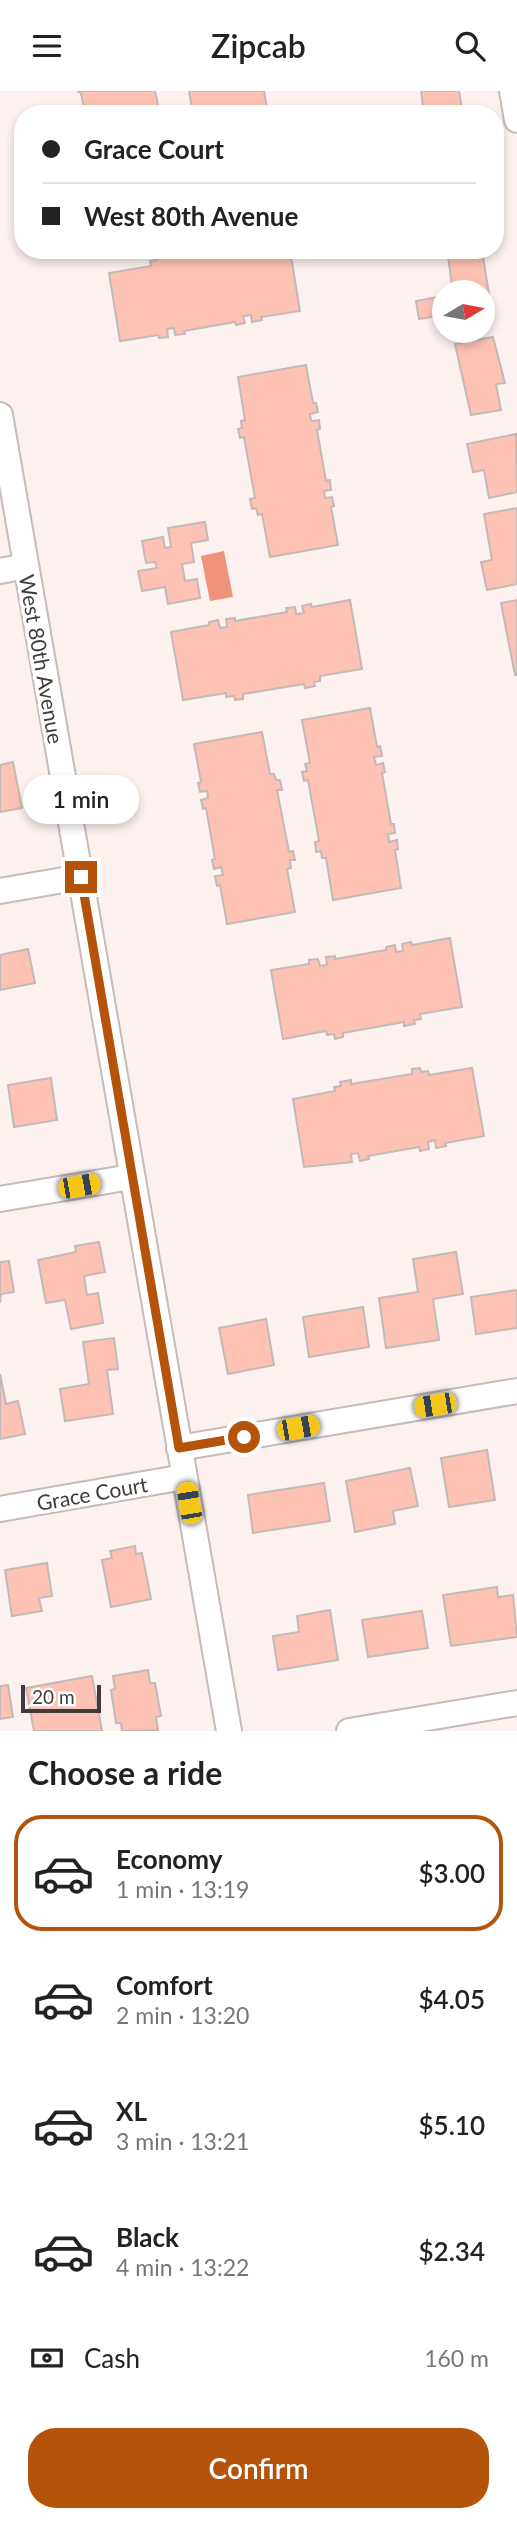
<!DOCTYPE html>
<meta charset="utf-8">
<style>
body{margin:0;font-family:Lato,sans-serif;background:#f2f2f2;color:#222;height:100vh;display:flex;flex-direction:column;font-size:26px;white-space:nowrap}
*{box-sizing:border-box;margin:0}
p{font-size:23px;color:#767676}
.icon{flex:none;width:38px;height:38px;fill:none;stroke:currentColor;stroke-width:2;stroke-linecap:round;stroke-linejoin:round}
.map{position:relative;height:1640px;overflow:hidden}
.details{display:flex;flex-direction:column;background:#fff;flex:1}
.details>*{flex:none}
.top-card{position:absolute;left:14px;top:14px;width:490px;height:154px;border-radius:28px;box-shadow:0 4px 10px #0003;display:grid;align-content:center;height:154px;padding:0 28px;background:#fff}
.needle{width:46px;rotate:80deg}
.fabs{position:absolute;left:432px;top:189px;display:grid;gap:14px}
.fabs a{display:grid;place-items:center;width:63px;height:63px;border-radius:50%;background:#fff;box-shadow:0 4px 10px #0003;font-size:35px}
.scale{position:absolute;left:21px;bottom:18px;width:80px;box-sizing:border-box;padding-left:7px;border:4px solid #3f3b3a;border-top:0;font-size:19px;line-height:24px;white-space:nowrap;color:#3f3b3a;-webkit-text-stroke:5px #fff;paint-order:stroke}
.end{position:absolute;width:32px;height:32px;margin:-16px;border:9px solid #b45309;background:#fff;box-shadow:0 0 0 4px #fff}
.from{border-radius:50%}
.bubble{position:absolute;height:49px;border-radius:24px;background:#fff;box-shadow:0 4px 10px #0003;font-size:23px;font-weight:600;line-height:49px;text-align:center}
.car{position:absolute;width:21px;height:42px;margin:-21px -10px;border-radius:9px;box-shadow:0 0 5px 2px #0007;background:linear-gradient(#f5c518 24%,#345 0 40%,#f5c518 0 76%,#345 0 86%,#f5c518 0)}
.top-card b{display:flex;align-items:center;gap:24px;height:66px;font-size:26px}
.top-card b+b{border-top:2px solid #e0e0e0}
.top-card i{width:18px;height:18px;background:#222}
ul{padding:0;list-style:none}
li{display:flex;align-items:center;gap:21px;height:116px;margin:0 14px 10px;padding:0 14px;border:4px solid transparent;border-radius:28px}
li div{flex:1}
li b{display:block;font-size:26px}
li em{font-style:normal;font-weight:600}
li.current{border-color:#b45309}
li>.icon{width:63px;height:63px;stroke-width:1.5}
h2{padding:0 28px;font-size:32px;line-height:84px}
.pay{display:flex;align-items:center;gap:18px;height:77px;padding:0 28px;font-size:26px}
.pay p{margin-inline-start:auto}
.action{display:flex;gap:14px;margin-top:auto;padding:14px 28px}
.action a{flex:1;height:80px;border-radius:28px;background:#b45309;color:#fff;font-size:28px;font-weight:600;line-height:80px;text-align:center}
header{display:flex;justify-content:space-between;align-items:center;height:91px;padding:0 28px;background:#fff;font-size:32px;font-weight:600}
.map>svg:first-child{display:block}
</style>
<header><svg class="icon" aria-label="menu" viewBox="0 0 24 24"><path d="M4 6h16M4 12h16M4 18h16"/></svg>Zipcab<svg class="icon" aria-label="search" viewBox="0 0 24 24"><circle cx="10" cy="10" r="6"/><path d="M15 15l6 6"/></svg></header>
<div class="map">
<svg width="517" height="1640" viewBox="0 0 517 1640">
<rect width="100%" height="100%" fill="#fcf1ef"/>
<path fill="#f0937d" d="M224,460L233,506L210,510L201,465Z"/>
<path fill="#fdc2b4" stroke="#c3b9b7" stroke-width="2" d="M77,0H155L160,23H85L81,2Z
M189,0H264L268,23H193Z
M421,0H459L462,18L457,19L458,23H424Z
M215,159H290L300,220L261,226L262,229L252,231L251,224L243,225L245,232L236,234L235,231L184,240L185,243L175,244L174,237L167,238L168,246L159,247L158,244L120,250L109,182L151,175L150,170L157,169L156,165L166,163L167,167Z
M447,159H482L491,216L483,218V201H453Z
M444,205V224L419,228L416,210Z
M493,246L505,292L496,293L501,319L471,324L455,253Z
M306,274L313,312H316L318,321L310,323L311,330L319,329L320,338L317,339L326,390L330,389L331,399L324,400L325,407L332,406L334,415L331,416L338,454L270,466L262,423L258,424L256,417L252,418L250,408L255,407L244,346L240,347L238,338L242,337L241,330L245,329L238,286Z
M516,343L517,401L489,407L484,379L473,381L467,353Z
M517,417V493L487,499L481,471L492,469L484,423Z
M205,431L208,449L191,452L194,471L182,473L185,490L197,488L200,507L168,513L165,496L142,500L138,480L157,477L155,471L146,472L142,450L163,446L165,457L171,456L168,437Z
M350,509L362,578L320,585V590L314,591L315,595L305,597L304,593L243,603V608L235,609L234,605L226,606V602L183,609L171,541L209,534V531L218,529L220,537L227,536L226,528L235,527V530L287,521L286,517L295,516L296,523L304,522L302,515L311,513L312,516Z
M517,509V584H515L501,512Z
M370,617L377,656L380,655L382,665L374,666L376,674L383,672L385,681L382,682L391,733H394L395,742L388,743L389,751L397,749L398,758L395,759L401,797L333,809L326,767H322L321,760L316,761L315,751L319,750L308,689L304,690L302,681L307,680L305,673L310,672L302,629Z
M262,641L270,683H274L276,689H280L282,699H277L289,761L293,760L295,769H290L291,777L287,778L295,821L227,833L220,794L217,795L215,785L223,784L221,776L214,778L212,769L215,768L206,717L203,718L201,709L208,707L207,700L200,701L198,692L201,691L194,653Z
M13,671L22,717L0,721V674Z
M450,847L462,916L420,923L421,928L414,929L415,933L404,935V931L343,942V946L335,948L334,943L327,944L326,940L283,948L271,879L309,873V869L318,868L320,875L327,874L326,866L335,865V868L386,859V856L395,854L396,861L403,860L402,853L411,851L412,854Z
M28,858L35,892L0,899V864Z
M420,977L421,981L428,980L429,984L472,977L484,1045L445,1052L446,1055L436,1057L435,1049L428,1051L429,1058L420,1060L419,1056L368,1065L369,1068L360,1070L358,1062L351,1063L352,1071L304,1076L293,1008L335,1000L334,996L341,995L340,991L351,989V993L412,983V978Z
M51,987L57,1029L14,1036L8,994Z
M99,1151L105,1181L84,1185L87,1204L98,1202L103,1232L71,1238L65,1209L46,1212L38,1169L76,1161L75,1155Z
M456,1161L463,1203L433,1208L439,1249L386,1257L379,1207L418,1201L413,1168Z
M9,1170L14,1201L1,1203L0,1212V1171Z
M517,1199V1237L476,1243L471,1206Z
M363,1216L369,1256L309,1266L303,1226Z
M266,1228L274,1274L228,1283L219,1237Z
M114,1247L118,1278L107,1279L113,1323L65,1330L60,1298L89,1293L83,1251Z
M0,1283L6,1313L18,1310L25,1343L0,1348Z
M487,1359L495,1409L449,1416L441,1367Z
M410,1377L418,1415L393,1420L395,1433L355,1441L346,1390Z
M324,1392L330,1430L253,1442L248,1404Z
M135,1455L136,1463L142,1462L151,1508L111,1516L102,1469L112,1467L110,1460Z
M47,1472L52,1505L39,1507L42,1520L12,1525L5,1479Z
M497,1496L498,1506L513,1504L517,1546L451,1555L443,1504Z
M330,1519L338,1569L278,1579L273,1545L299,1541L297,1525Z
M422,1520L428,1557L368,1566L362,1529Z
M148,1579L150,1592H155L161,1625L156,1626L158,1639L122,1640L121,1632H116L111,1599L115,1598L113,1585Z
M92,1585L102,1640H34L26,1597Z
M8,1594L13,1626L0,1628V1595Z"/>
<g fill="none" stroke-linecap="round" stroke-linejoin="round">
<defs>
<path id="minor" d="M512,0L517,29
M0,324L229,1640
M0,480L26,475
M0,800L81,786
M0,1108L131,1086
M179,1357L517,1300
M0,1418L184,1386
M349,1640L517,1612"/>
</defs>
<use href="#minor" stroke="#c5bbb9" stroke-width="28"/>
<use href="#minor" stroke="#fff" stroke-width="24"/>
</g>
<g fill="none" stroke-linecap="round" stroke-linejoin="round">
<path stroke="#b45309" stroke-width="9" d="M81,786L179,1357L244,1346"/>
</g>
<g text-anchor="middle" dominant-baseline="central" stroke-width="7" stroke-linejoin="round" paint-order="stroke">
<g font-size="21" fill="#3f3b3a" stroke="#fff">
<text transform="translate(42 568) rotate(80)">West 80th Avenue</text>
<text transform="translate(92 1402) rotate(-10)">Grace Court</text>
</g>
</g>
</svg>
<div class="fabs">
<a><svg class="needle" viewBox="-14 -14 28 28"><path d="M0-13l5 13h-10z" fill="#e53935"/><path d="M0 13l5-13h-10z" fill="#767676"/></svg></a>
</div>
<div class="scale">20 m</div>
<i class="end from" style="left:244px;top:1346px"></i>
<i class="end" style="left:81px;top:786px"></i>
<div class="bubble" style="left:23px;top:684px;width:116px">1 min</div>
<i class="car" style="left:79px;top:1095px;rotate:80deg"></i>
<i class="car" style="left:435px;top:1314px;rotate:261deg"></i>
<i class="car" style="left:298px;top:1337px;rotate:80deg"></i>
<i class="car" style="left:189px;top:1412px;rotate:350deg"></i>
<div class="top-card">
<b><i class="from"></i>Grace Court</b>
<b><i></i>West 80th Avenue</b>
</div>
</div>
<section class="details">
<h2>Choose a ride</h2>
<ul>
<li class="current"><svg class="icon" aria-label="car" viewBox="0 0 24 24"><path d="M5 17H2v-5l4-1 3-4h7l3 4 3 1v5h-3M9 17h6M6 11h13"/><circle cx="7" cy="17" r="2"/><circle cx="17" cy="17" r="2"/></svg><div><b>Economy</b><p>1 min · 13:19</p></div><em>$3.00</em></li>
<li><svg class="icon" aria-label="car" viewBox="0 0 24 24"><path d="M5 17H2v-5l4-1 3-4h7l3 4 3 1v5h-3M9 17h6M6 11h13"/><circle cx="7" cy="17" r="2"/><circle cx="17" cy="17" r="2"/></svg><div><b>Comfort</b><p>2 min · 13:20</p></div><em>$4.05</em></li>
<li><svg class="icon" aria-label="car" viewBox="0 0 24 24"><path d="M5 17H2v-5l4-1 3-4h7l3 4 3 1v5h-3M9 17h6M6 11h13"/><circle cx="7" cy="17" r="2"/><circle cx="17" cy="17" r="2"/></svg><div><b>XL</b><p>3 min · 13:21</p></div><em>$5.10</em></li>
<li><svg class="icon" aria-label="car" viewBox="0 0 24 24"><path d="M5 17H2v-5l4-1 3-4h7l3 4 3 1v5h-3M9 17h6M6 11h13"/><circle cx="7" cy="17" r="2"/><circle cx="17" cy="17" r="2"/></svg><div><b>Black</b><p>4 min · 13:22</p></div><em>$2.34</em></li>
</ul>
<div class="pay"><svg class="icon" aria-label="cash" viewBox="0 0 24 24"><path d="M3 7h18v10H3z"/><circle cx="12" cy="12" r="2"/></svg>Cash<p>160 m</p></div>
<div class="action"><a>Confirm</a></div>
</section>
